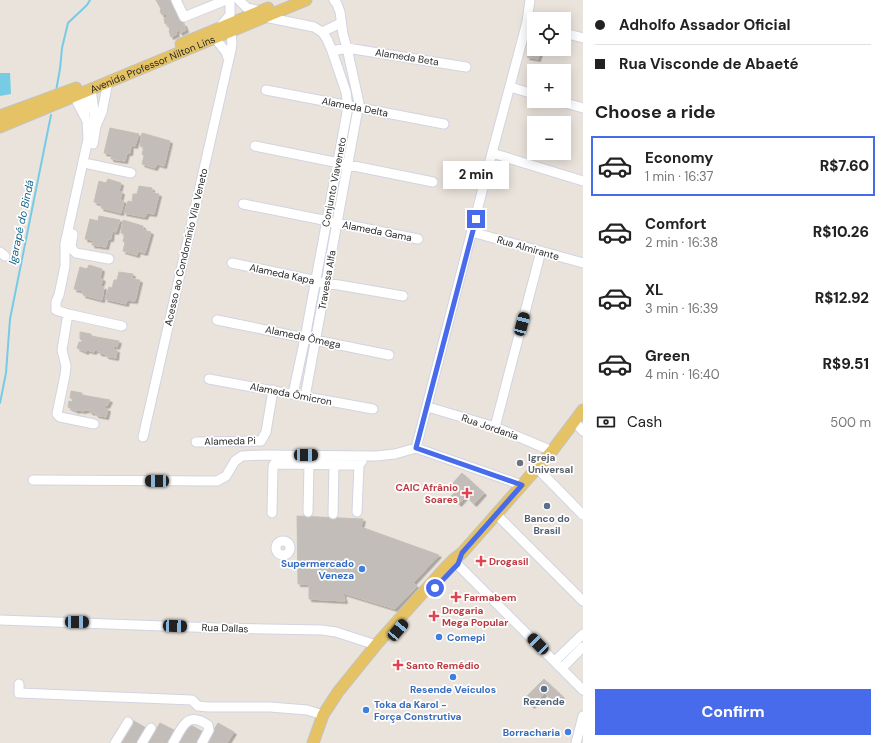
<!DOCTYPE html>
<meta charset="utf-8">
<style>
body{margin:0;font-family:"DM Sans",sans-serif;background:#f6f6f6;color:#222;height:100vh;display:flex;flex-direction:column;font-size:15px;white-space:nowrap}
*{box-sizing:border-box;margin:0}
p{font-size:13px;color:#767676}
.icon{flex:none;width:22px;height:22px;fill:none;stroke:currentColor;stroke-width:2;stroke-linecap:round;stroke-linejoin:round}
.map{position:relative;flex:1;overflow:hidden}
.details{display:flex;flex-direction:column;background:#fff;width:300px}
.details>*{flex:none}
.guide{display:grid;align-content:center;height:88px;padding:0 12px;background:#fff}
.tools{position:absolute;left:527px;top:12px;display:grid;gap:8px}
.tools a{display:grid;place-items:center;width:44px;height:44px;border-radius:0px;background:#fff;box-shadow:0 2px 10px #0003;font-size:20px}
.end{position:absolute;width:18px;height:18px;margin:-9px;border:5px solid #476beb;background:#fff;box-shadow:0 0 0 2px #fff}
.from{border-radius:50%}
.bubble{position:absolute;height:28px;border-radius:0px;background:#fff;box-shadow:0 2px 10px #0003;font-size:13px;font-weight:800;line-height:28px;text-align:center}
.car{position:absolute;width:12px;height:24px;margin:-12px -6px;border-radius:5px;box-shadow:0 0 3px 1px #0007;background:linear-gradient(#222 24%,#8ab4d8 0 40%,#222 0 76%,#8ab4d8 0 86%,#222 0)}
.guide b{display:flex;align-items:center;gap:14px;height:38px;font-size:15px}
.guide b+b{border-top:1px solid #e0e0e0}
.guide i{width:10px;height:10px;background:#222}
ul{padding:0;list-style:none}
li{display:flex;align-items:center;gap:12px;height:60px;margin:0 8px 6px;padding:0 4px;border:2px solid transparent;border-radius:0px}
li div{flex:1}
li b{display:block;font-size:15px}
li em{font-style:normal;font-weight:800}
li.on{border-color:#476beb}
li>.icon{width:36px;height:36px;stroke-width:1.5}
h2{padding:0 12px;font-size:18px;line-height:48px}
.pay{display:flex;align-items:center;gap:10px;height:44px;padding:0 12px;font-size:15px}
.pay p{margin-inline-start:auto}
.action{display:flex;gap:8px;margin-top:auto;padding:8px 12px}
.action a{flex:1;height:46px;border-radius:0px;background:#476beb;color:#fff;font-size:16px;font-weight:800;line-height:46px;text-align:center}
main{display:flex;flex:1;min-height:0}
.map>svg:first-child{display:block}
</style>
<main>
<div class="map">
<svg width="583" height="743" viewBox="0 0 583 743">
<defs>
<filter id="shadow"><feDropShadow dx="2.5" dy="2.5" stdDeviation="0" flood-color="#0004"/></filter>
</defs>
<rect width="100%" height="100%" fill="#eae3dc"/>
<path fill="#76cbe5" d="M0,73H10L11,94L0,96Z"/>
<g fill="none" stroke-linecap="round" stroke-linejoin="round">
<path stroke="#76cbe5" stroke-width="2" d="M56,91L60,69L62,48L68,23L87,5L90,0
M0,403L6,373L10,319L51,115"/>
</g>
<path fill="#c2bdb8" stroke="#c5bfb6" filter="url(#shadow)" d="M156,0H171L173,4L175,3L178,9L175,10L176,13L179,12L182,24H184L186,30L180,33L179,30L176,32L177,34L171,37L169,31L170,30L167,23L165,24L164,18L167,17L166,14L162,15L160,11L161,9Z
M534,31V49H541L538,59L527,57Z
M110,128L139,134L135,146L131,145L130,153H127L125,161L111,159L112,154L104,153Z
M142,133L170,141L164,166L157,164L155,168L142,164L144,156L142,154L144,147L140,146Z
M108,179L121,183L119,191L122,192L120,200L124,201L121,213L101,208L102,204L94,202L99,181L106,183Z
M139,186L152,188V193L159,194L154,214L147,213L145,217L124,213L128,201L132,202L133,194H137Z
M99,216L120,220L116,232L112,231L111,239H108L106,247L92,245L93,240L85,239L90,219L98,221Z
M123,220L143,226V230L151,232L145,253L138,251L137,255L123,251L125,243L123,241L125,234L121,233Z
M89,265L102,269L100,278L103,279L100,287H104L102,300L83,295V291L74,289L80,267L87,269Z
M119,272L133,274L132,279L140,280L135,301L127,300L126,304L105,299L109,287L112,288L114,280H117Z
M80,332L91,334V336L119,341L117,347L114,346L113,349L117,350L116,358L106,356V354L99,353V351L94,350V352L87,350L86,352L77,348L79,342H82V340L80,339Z
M71,391L82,393V395L110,400L107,406L105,405L104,408L108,409L106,417L96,415V413L90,412V410H85L84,411L78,410L77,411L68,407L69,401L72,402L73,399L70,398Z
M462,473L484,493L474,504L466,496L459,504L451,496L458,489L452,484Z
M297,516L363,519L361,527L439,555L413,583L417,586L395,609L343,593L345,601L309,599V584H298Z
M544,679L562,696L555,704L545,693L532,706L525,698Z
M132,720L148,729L139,743H118Z
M160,723L176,731L168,743H148Z
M218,723L234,732L227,743H206Z
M189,724L205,733L198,743H178Z"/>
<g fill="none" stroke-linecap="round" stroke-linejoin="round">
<defs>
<path id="minor" d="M176,0L184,17L226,0
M239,0L247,8L261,11
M265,17L314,27L322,32L327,39L332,51L346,92L348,107L305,338L293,394
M220,27L230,15V0
M322,32L341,23
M564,33L583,38
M215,38L226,52L228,58
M332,51L347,48L466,67
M510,87L534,94
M91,89L96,126L93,144
M266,90L444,124
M84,92L85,115
M74,96L87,121L88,139L65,244V266L59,295L56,302V310L68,314L62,350L66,366L65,375L57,414L60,417L94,424
M558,101L583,108
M96,126L102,112L108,82
M255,146L433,182
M492,153L583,181
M89,164L131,173
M243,204L418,239
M472,232L583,263
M73,234L71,246L73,250L76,253L109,259
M0,252L5,256
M232,263L327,283L403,296
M68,314L122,326
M217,320L389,355
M209,379L373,409
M305,397L359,103L347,48L343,34L340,12L337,4L334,0
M428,407L495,427L552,451
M574,421L583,431
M495,427L541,251
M143,437L231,50L232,43L231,32
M196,442L261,441L266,432L273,390
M416,448L492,153L527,22L530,0
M537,468L583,515
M33,480L217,481L226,476L235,461L242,456L263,455L376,456L395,454L416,448L522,485
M308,512L309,464
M357,512L359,465L362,461
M272,513L273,467L274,464L359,465
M333,514L334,465
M496,514L583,601
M276 548a7 7 0 1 1 14 0a7 7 0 1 1-14 0Z
M453,560L583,690
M0,620L218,628L322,630L336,632L376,645
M555,661L583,634
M562,668L583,647
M19,684V693L192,700L198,706L208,707H270L307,710L323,715
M115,743L128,722
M142,743L151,728
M173,743C183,726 187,711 208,725L209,730L202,743
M576,743L583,716"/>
<g id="major">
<path d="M181,44L268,8"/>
<path d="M0,116L76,88"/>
<path id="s1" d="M0,127L306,0"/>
<path d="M313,743L323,715L338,692L376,645L445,568L453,560L462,553L552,451L583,410"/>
</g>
</defs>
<use href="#minor" stroke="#d1d4e1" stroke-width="11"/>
<use href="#major" stroke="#c3c3c3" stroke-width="13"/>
<use href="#minor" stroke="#fff" stroke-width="9"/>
<use href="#major" stroke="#e5c365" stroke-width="11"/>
</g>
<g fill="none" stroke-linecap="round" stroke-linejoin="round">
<path stroke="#476beb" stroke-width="5" d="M435,588L458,564L462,553L522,485L416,448L476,219"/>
</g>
<circle fill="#6b7280" stroke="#fff" stroke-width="1.5" cx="520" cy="463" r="4"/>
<g fill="#e0444e" stroke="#fff" stroke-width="1.5">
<path d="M465 487h4v4h4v4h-4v4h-4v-4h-4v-4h4z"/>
<path d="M479 555h4v4h4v4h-4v4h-4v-4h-4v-4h4z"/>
<path d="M454 591h4v4h4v4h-4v4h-4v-4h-4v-4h4z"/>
<path d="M432 610h4v4h4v4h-4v4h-4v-4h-4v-4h4z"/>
<path d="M396 659h4v4h4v4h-4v4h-4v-4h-4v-4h4z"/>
</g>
<g fill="#5c6f8a" stroke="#fff" stroke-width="1.5">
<circle cx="547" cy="506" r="4"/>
<circle cx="544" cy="689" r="4"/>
</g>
<g fill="#3f7fe0" stroke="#fff" stroke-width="1.5">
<circle cx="362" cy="569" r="4"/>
<circle cx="439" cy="637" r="4"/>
<circle cx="453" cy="677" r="4"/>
<circle cx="366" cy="710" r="4"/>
<circle cx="568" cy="732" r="4"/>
</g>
<g text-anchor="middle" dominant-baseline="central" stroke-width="3.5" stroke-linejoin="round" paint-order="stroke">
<g font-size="10" fill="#292929" stroke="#fff">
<text transform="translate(407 57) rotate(9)">Alameda Beta</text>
<text stroke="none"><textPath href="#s1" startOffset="165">Avenida Professor Nilton Lins</textPath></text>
<text transform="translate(355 107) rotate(11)">Alameda Delta</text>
<text transform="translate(334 182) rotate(-79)">Conjunto Viaveneto</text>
<text transform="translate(377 231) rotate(11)">Alameda Gama</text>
<text transform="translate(186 247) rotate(-77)">Acesso ao Condomínio Vila Veneto</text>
<text transform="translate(528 248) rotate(16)">Rua Almirante</text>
<text transform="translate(282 274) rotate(12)">Alameda Kapa</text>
<text transform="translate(327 280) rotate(-80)">Travessa Alfa</text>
<text transform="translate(303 337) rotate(12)">Alameda Ômega</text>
<text transform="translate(291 394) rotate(11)">Alameda Ômicron</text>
<text transform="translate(490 427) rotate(19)">Rua Jordania</text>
<text transform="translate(230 441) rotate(-1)">Alameda Pi</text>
<text transform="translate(225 628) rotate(2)">Rua Dallas</text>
</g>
<g font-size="10" font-weight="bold" fill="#5b616d" stroke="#fff" text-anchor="start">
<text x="528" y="457">Igreja<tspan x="528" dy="12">Universal</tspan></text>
</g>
<g font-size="10" font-weight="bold" fill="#be3a42" stroke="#fff" text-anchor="start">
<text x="458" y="487" text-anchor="end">CAIC Afrânio<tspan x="458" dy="12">Soares</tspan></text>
<text x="489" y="561">Drogasil</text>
<text x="464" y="597">Farmabem</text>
<text x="442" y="610">Drogaria<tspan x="442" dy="12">Mega Popular</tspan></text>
<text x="406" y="665">Santo Remédio</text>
</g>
<g font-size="10" font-weight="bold" fill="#4e5e75" stroke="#fff">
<text x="547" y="518">Banco do<tspan x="547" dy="12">Brasil</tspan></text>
<text x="544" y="701">Rezende</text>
</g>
<g font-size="10" font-weight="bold" fill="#366cbe" stroke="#fff" text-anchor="end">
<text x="354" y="563">Supermercado<tspan x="354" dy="12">Veneza</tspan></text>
<text x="447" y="637" text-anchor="start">Comepi</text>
<text x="453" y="689" text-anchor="middle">Resende Veículos</text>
<text x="374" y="704" text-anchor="start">Toka da Karol -<tspan x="374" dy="12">Força Construtiva</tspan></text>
<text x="560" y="732">Borracharia</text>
</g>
<g font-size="11" font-style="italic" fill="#17698e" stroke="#fff">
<text transform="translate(21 222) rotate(-78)">Igarapé do Bindá</text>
</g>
</g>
</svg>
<div class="tools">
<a><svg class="icon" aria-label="locate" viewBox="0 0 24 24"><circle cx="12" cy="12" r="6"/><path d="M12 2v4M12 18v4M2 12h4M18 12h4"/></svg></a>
<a>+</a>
<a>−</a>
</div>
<i class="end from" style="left:435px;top:588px"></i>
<i class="end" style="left:476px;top:219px"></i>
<div class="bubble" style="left:443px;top:161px;width:66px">2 min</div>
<i class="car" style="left:522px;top:324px;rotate:15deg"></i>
<i class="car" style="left:306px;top:455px;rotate:90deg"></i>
<i class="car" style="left:157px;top:481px;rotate:270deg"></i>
<i class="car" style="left:77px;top:622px;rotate:91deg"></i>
<i class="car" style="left:175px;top:626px;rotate:92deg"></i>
<i class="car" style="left:398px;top:630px;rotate:40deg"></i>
<i class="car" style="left:538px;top:644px;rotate:315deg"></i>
</div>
<section class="details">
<div class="guide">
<b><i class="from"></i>Adholfo Assador Oficial</b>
<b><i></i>Rua Visconde de Abaeté</b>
</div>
<h2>Choose a ride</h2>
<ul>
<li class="on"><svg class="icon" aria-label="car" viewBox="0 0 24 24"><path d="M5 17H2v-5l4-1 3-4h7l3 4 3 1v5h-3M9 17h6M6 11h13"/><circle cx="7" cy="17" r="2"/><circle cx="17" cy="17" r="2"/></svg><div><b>Economy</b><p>1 min · 16:37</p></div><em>R$7.60</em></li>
<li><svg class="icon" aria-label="car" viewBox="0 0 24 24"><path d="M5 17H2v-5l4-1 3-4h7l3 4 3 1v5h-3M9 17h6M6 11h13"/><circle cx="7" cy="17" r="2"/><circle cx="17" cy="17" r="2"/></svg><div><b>Comfort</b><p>2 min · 16:38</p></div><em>R$10.26</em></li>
<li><svg class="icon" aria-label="car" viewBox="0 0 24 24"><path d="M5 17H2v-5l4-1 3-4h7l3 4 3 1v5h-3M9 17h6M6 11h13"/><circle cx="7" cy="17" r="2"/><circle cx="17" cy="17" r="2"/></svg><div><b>XL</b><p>3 min · 16:39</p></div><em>R$12.92</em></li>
<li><svg class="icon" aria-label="car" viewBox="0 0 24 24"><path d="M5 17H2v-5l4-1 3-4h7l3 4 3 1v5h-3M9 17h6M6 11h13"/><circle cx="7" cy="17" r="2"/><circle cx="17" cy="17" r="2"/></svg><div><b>Green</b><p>4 min · 16:40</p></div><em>R$9.51</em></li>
</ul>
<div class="pay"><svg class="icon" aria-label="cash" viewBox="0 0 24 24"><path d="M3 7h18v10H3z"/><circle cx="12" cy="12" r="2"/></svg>Cash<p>500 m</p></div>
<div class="action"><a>Confirm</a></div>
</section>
</main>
